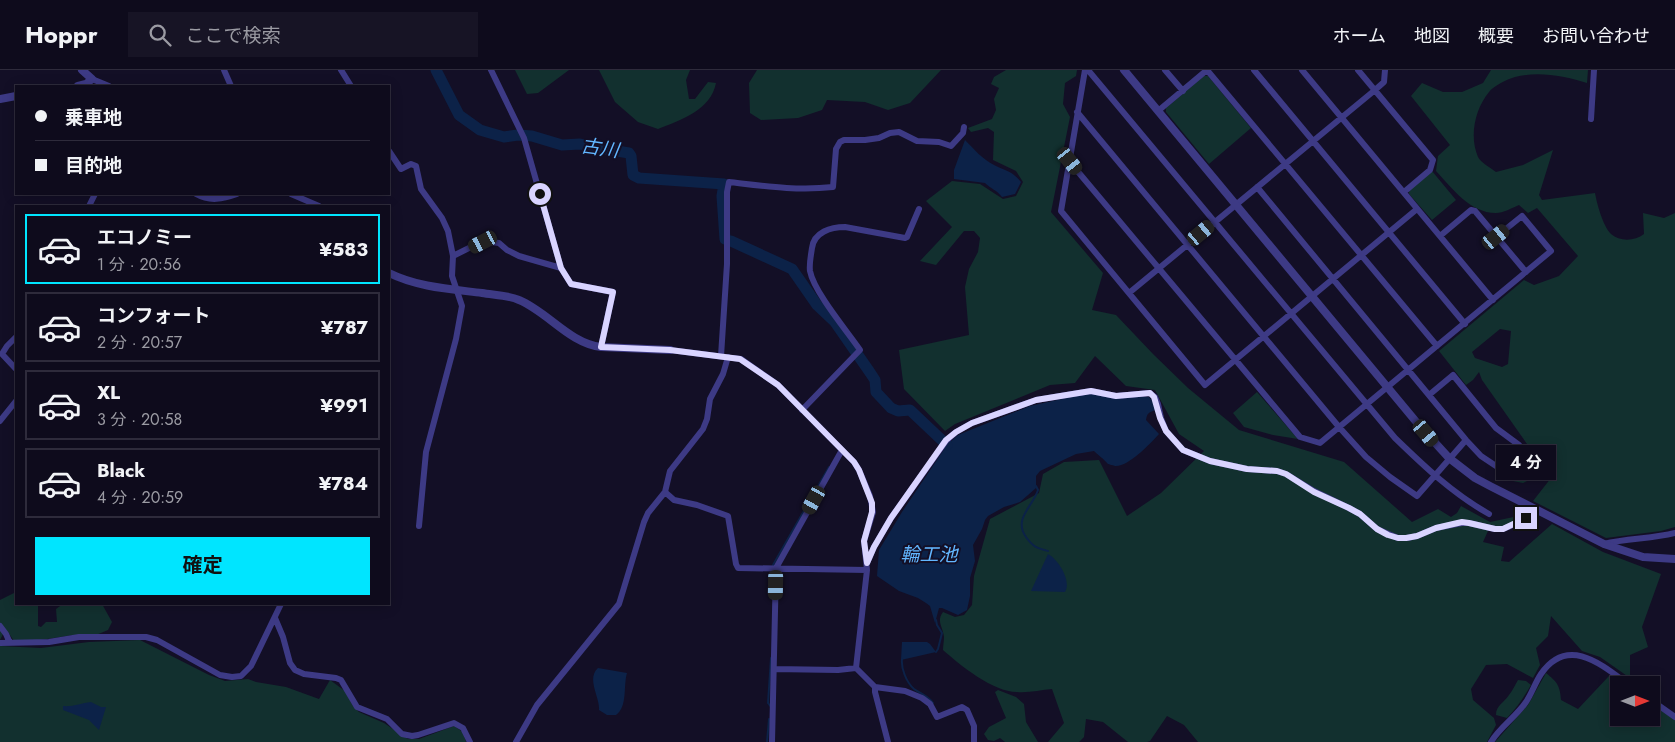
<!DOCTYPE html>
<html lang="ja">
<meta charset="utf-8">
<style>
body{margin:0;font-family:Jost,"Noto Sans JP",sans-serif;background:#171425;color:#f1f3f6;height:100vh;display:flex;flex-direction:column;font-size:19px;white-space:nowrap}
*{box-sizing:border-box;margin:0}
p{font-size:16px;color:#9b9ba3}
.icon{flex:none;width:28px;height:28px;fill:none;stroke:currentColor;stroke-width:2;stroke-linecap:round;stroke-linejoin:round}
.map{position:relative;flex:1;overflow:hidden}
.panel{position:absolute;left:15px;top:135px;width:375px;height:400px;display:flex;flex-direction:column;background:#0e0b1c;border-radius:0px;box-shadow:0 2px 12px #0003,0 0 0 1px #2e2b3b}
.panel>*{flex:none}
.top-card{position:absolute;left:15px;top:15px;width:375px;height:110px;border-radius:0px;box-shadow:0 2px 12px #0003,0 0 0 1px #2e2b3b;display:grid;align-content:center;height:110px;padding:0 20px;background:#0e0b1c}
.needle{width:32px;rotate:90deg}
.controls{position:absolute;left:1610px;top:606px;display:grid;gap:10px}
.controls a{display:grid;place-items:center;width:50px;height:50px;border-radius:0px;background:#0e0b1c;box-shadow:0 2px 12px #0003,0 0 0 1px #2e2b3b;font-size:25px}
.end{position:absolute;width:22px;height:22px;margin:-11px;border:6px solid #d9d4ff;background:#111;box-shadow:0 0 0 2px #111}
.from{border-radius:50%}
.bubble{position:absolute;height:35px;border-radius:0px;background:#0e0b1c;box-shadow:0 2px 12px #0003,0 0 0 1px #2e2b3b;font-size:16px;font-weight:700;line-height:35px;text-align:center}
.car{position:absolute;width:15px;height:30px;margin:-15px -8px;border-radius:6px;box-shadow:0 0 4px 1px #0007;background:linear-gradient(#222 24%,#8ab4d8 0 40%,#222 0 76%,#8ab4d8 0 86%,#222 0)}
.top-card b{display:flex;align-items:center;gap:18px;height:48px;font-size:19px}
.top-card b+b{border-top:1px solid #2e2b3b}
.top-card i{width:12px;height:12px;background:#f1f3f6}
ul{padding:9px 0 0;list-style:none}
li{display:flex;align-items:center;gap:15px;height:70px;margin:0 10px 8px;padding:0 10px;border:2px solid #2e2b3b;border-radius:0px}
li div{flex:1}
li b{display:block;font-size:19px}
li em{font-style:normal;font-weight:700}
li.on{border-color:#00e5ff}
li>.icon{width:45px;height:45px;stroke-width:1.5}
.action{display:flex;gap:10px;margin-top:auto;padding:10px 20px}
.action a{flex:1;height:58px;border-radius:0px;background:#00e5ff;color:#111;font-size:20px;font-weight:700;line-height:58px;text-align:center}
header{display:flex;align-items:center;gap:30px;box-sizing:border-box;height:70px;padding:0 25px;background:#0e0b1c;border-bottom:1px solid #2e2b3b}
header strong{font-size:24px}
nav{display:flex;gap:28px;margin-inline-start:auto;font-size:18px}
.search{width:350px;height:45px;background:#171425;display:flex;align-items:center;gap:12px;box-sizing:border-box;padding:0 18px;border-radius:0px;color:#9b9ba3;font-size:19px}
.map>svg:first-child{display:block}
</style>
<header>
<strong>Hoppr</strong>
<div class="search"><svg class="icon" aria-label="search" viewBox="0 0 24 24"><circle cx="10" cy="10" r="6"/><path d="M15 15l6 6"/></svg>ここで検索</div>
<nav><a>ホーム</a><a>地図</a><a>概要</a><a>お問い合わせ</a></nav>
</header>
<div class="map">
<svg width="1675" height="672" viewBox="0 0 1675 672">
<rect width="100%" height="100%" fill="#130f26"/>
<path fill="#12302f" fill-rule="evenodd" d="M515,0H569L538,23L527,24Z
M599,0H690L686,10L689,29H695L708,12L716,13C711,40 681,50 658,59L638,52L615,32Z
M757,0H941L910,33L888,40L865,32L827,30L822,40L798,48L761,50L750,43L749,13Z
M1006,0H1077L1076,6L1065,13L1063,34L1070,47L1051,142L1103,203L1092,240L1116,245L1153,284L1188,318L1239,360L1344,392L1412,452L1438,439L1451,447L1457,443L1461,436L1490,452L1523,445L1524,447L1503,457L1488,461L1483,472L1504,477L1501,491L1509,492L1552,454L1603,482L1661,504L1642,557L1648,577L1630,585V608L1600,587L1582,581L1551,546L1548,566L1536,578L1540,595L1533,608L1507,594L1486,595L1471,619L1473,630L1494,648L1496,655L1487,672H1198L1184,655L1167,646L1150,671L1147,672H1128L1103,652L1086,649L1084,667L1079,672H1048L1064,653L1052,619C1041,620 1028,623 1017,622C993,622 960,595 943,580C943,576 944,571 944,567C943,557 936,551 943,542L955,547L964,545L972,535L974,506L990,449L1039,423L1043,404L1064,392L1099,390L1127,446L1161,423L1204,381L1179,364L1155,320L1126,316L1095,286L1075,313L1050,315L955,354L945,361L904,319L899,280L969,265L965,217L969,199L978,182L980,168L974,161H964L936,195L920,191L952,157L926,131L952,111L980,114L1003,129L1016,126L1023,112L1016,101L993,90L994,62L988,58L971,62L968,58L992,49L996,40L994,29L999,18L991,14L994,7Z
M1491,0H1588L1587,13C1564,6 1539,1 1515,7C1508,9 1493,16 1489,22C1475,39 1469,66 1478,87C1481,93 1491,98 1496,102L1523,95L1553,80L1539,125L1542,130L1595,123C1597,134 1603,156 1611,164C1620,172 1635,171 1644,164L1643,143L1664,148L1675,143V457L1661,461L1606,468L1533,431L1551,408L1482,310L1479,302L1473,310L1466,315L1439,281L1524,210L1534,215L1559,206L1578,186L1537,138L1528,143L1519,135C1512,138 1503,143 1496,143C1470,143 1452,118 1436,101L1438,86L1450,75L1411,26L1422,13L1443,22H1462L1483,13ZM1500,259L1511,261L1508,294L1502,297L1475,288L1472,282Z
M1204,6H1208L1251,58L1209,94L1166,42V38Z
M1432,101L1456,130L1432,150L1409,124V120Z
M1257,322L1298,369L1273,365L1244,357L1233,343Z
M1522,375L1545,407H1535L1523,413L1503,409Z
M16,522V534H38V556L41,557L46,552H57L56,539L63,534H102L112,552L108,560L96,565H73L41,570L14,571L8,562L3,564L0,570V530Z
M140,570L209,605L225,611L248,609L256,612L286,617L319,629L330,610L345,621L353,636L359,642L384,653L408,669H419L454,656L463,662L466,672H0V576L41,578L89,572Z
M1546,603C1557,612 1560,615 1561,630L1578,639L1609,606L1625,615H1619V648H1651V634L1675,650V672H1495L1528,635Z
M1518,610L1526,611L1531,615C1524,627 1517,638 1507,648L1496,645C1496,635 1504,633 1509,625C1513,620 1515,615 1518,610Z
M998,620L1016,627L1024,634L1026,652L1038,672H1005L1000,668L994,671L988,670L984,664L989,657L1006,648L995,622Z"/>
<path fill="#0c2248" d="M965,70C974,79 982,89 994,95C1007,102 1011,100 1021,112L1015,124L1002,127C997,120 991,119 985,113L954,109V100Z
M1089,323L1149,327L1153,332L1156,340C1149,342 1147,343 1146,350L1159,364C1150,374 1129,396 1116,396C1115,396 1108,394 1108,394C1103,388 1099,386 1094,381L1076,384L1040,401L1036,406V418L1020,432L1004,437L988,446L985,450L982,459L973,475L975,491L970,508V526L967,540L958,545L942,538H939L935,553L930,536L926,533L918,528L899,521L877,506L879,480L902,442L947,375L958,365L1030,336Z
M1048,484C1058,489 1072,511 1065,522L1031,521Z
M902,572H927L930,574L936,582L901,590Z
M598,598L627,603C623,616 628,636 616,645H607L599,640C600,627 586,609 598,598Z
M91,632L101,637H106L99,660L89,650L63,640V636C73,637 81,633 91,632Z"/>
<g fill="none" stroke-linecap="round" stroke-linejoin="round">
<path stroke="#0c2248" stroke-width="2" d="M1036,416L1038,420C1033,436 1013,449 1026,467C1033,477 1037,478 1048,481
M773,495L829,397
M772,523V502
M936,582L938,579L942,563L937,555L936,550
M902,589C901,598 906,612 914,619C921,624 928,626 933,633
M771,637L768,633L771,588
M767,672L769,649"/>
<path stroke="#0c2248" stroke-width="11" d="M436,0L459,45L480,60L504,67L518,65L532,66L562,75L580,74L593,77L629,83L631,86L633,105L639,108L724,114L722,126L725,169
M731,171L792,199L817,235L835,252L869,301L875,310L876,322L891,338L898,341L910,340L947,375"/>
<path stroke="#3d3a85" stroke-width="6" d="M224,0L231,16
M341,0L351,16
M491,0L524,68L561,198L571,214L613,222L601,277
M1085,0L1061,141L1205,315L1417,139
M1088,0L1395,368C1425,397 1452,423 1489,444
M1165,0L1183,21
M1207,0L1437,276
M1254,0L1465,254
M1302,0L1493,230
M1358,0L1433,90L1430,100L1404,122
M92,9L109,16
M1158,41L1207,0
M1077,42L1339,357L1366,387L1390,407L1417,426L1466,370
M1591,49L1594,0
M389,81L401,99L411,94L416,96L421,119L442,148L448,161L453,186L452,206L462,236L456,269L426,382L419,456
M1069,91L1300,367L1320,373L1551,181L1522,146L1496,167
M1257,117L1466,370L1481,386L1505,402L1519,375L1496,358L1453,305L1429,325
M196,124C210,132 223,129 237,124
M291,124L319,136
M89,136L95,124
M1440,166L1471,140L1475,141L1526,202
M453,186L483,171L499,173L507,180L519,186L561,198
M1129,223L1375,20L1384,12L1385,0
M16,267L7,276L2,284L16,299
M670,280L741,289L778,315L854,392L859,400L870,426L873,442L864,471L867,500L856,598L875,617L905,621L922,628L930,634L937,647L962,637L967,640L974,656V672
M721,286L727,194V122L729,112C764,116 797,121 833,117L836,79L840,72L844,70H865L879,68L890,63L899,62L917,71L939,72L951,76L963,63L964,57
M802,340L860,280C847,261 814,222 810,201C809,194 811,185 812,178C814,162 831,157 845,157L905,168L907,167L919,139
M0,351L16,331
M665,422L674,430L697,435L728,446L736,494L738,498L867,500
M1604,474C1627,468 1652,469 1675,463
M867,493L874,477L891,448L946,371L956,362L972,353L1036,330L1091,321L1116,326L1150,323L1155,327L1158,334L1161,348L1166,361L1183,380L1210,391L1247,399L1277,401L1286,404L1314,421L1349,438L1360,444L1377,459L1398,468H1407L1417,466L1436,458L1462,453H1469L1495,459H1503L1527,449L1536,440
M275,548L283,567L290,593L295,600L304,604L336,608L341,610L357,637L387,649L402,664L412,666L418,665L454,653L463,658L470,672
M0,556L6,564L10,573
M0,573L49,572L79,567H146L157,570L220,605L232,607L241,606L251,596L281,534
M774,599L838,600L856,598
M875,617V622L888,672
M1651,630L1675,647
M516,672L537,635L619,534L644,452L648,443L665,422L670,401L703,359L707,349L710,329L723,304L728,287
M772,672L776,498L842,380
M1491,672C1500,657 1516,647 1526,632C1532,623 1535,613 1541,604C1568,565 1602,595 1629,615"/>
<path stroke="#3d3a85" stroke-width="8" d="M1124,0L1418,354L1449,388L1475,408L1490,416L1604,474L1643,487L1675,489
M78,16L86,14L92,9L82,0
M0,29L16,26
M389,203C417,217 450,219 482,223C494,225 508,225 519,230C548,242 569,273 601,277L670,280"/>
</g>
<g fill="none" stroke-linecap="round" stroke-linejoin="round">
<path stroke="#d9d4ff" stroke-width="6" d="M540,124L561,198L571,214L613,222L601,277L670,280L740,289L778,315L854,392L859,400L872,433V442L864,471L867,493L874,477L891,448L946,370L956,362L972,353L1036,330L1091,321L1116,326L1150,323L1154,327L1160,348L1166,361L1183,380L1210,391L1247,399L1277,401L1286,404L1314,422L1349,438L1360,444L1377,459L1388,465L1398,468H1406L1417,466L1436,458L1462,452L1469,453L1495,459H1503L1526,448"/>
</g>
<g text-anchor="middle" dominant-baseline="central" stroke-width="4" stroke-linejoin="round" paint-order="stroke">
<g font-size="19" font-style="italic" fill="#62b6ff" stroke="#130f26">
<text transform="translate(600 78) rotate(8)">古川</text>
<text x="929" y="484">輪工池</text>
</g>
</g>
</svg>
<div class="controls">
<a><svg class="needle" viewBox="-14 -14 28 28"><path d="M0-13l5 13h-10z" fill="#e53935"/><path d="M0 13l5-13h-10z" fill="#9b9ba3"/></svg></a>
</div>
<i class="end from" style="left:540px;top:124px"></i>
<i class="end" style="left:1526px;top:448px"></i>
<div class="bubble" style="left:1496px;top:375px;width:60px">4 分</div>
<i class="car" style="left:1070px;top:91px;rotate:141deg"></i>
<i class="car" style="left:1201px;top:163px;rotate:50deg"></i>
<i class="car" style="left:1496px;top:167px;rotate:51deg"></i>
<i class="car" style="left:483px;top:172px;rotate:243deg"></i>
<i class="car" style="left:1426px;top:363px;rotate:140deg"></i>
<i class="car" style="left:814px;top:430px;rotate:209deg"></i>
<i class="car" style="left:776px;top:515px;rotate:181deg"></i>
<div class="top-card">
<b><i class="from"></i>乗車地</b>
<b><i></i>目的地</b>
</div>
<section class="panel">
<ul>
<li class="on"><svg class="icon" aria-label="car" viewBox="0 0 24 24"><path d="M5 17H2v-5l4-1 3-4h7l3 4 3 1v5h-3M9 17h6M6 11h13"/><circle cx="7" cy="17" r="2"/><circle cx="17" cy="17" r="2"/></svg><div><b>エコノミー</b><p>1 分 · 20:56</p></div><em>¥583</em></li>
<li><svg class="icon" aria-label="car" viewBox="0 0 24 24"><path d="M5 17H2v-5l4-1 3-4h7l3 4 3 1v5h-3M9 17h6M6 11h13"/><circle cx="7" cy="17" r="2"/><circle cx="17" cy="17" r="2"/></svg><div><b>コンフォート</b><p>2 分 · 20:57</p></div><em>¥787</em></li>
<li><svg class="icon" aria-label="car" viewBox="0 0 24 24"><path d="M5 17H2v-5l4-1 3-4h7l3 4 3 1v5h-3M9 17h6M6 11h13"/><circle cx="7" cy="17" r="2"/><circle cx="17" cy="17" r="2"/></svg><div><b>XL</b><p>3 分 · 20:58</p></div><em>¥991</em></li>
<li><svg class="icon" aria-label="car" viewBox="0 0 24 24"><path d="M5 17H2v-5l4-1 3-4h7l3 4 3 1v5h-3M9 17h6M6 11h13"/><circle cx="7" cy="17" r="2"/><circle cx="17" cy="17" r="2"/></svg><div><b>Black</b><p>4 分 · 20:59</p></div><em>¥784</em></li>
</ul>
<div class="action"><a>確定</a></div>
</section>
</div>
